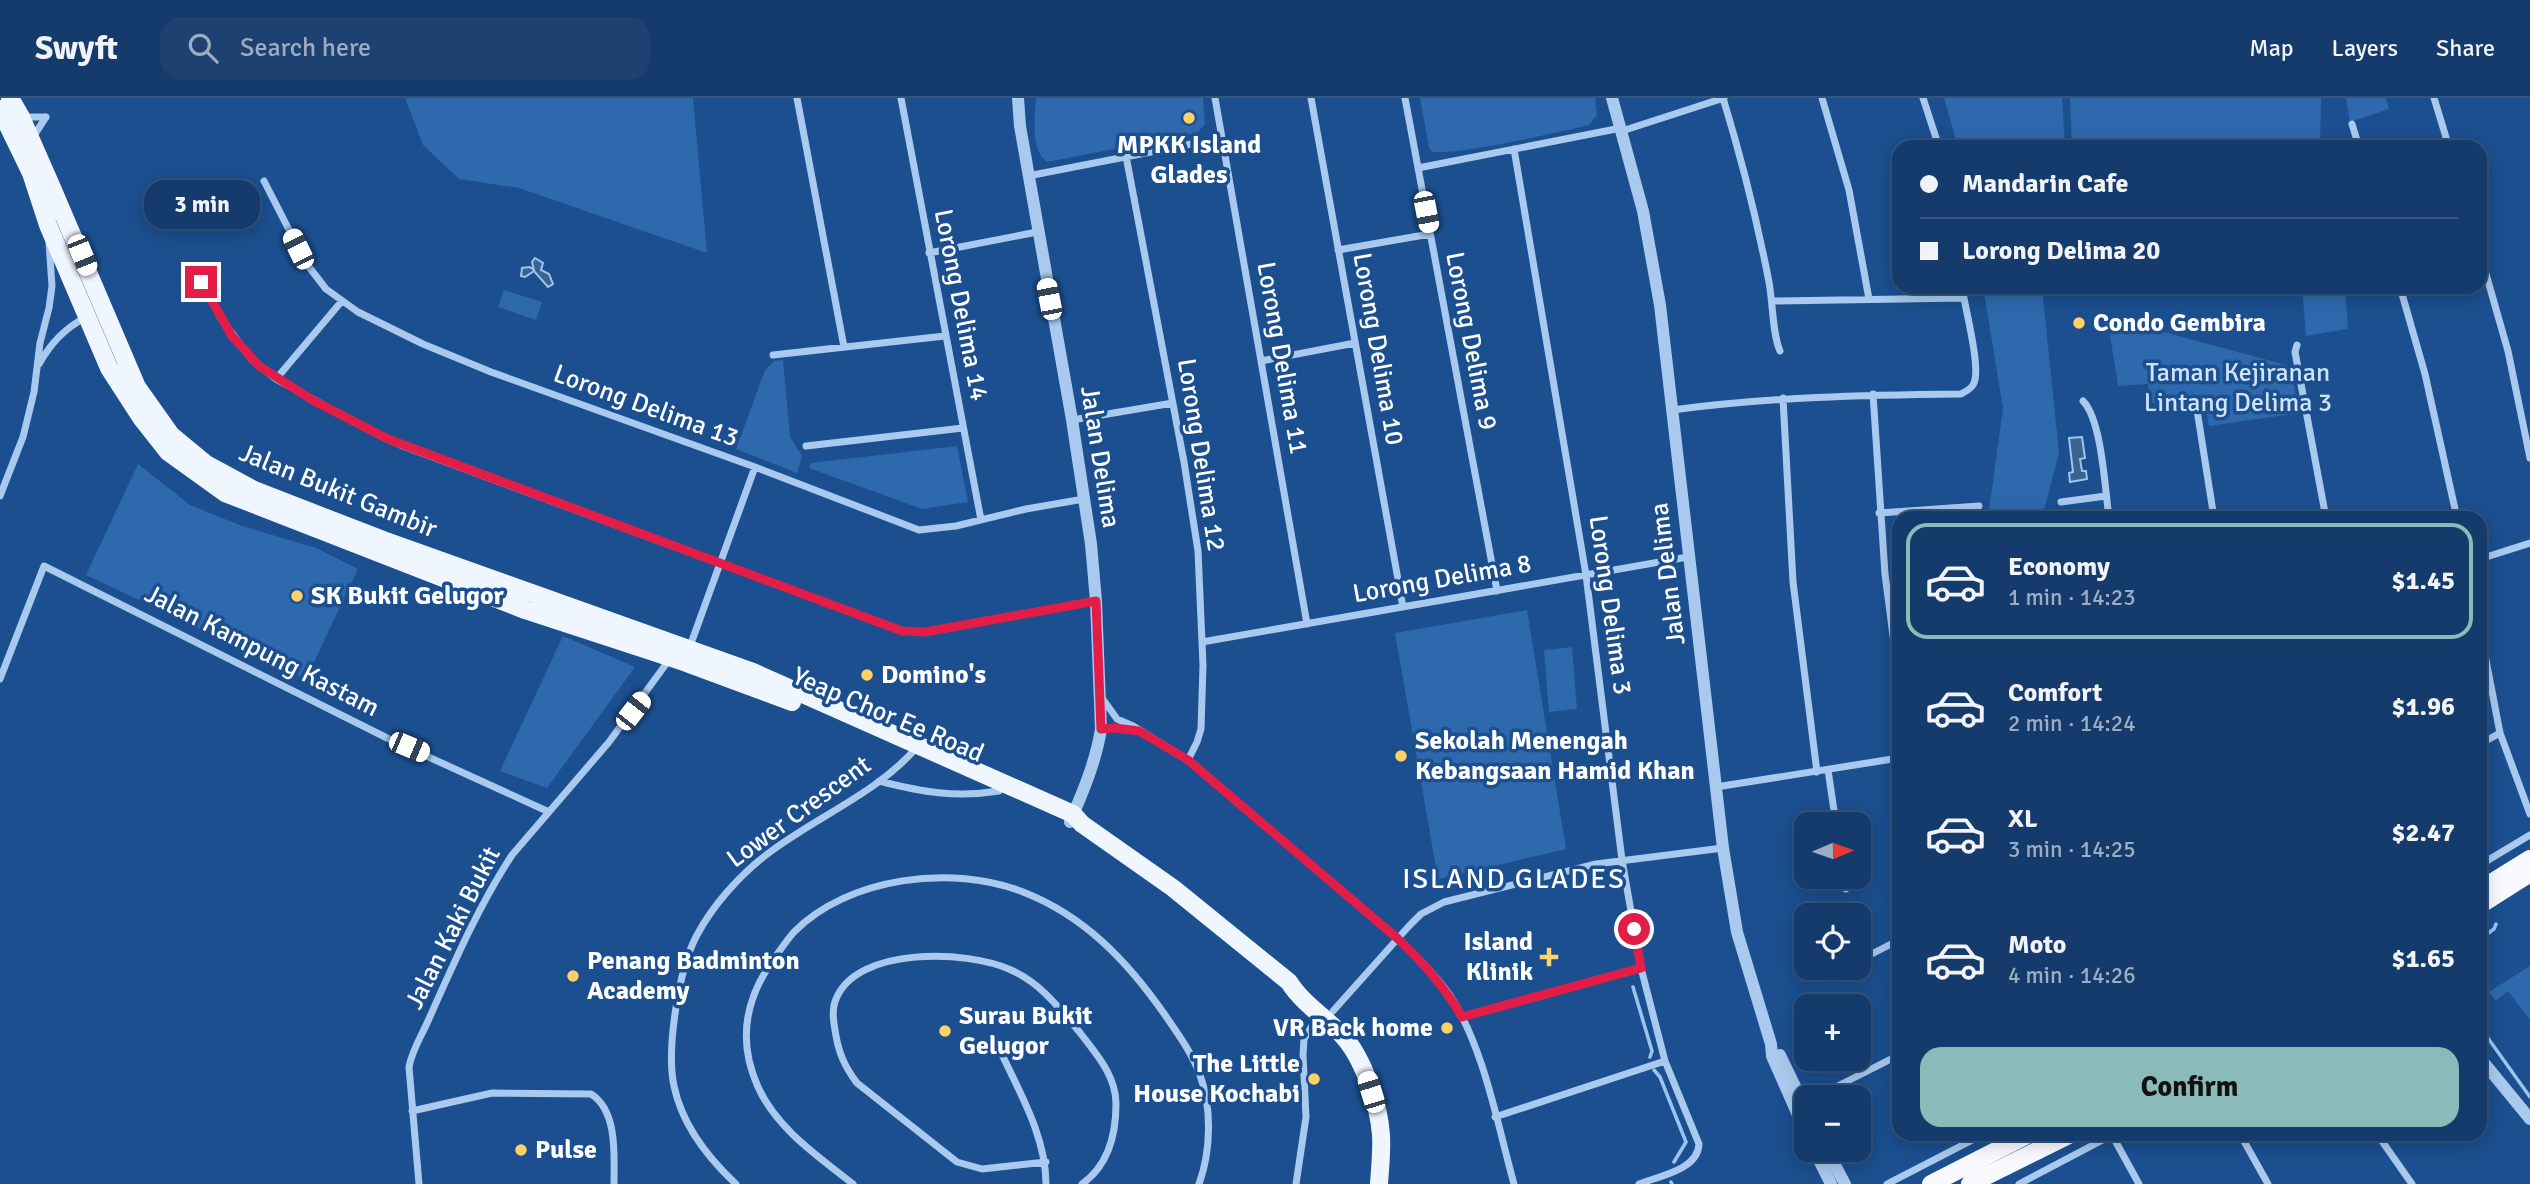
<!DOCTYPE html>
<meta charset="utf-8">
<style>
body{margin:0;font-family:Signika,sans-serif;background:#1d4271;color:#f1f3f6;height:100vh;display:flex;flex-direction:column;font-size:26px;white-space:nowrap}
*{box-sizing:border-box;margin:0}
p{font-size:23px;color:#9dadc1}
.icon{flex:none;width:38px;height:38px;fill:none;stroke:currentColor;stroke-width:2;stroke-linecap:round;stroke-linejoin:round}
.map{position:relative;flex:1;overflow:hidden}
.sheet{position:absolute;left:1892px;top:413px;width:595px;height:630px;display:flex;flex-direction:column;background:#143b6b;border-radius:21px;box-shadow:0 4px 18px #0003,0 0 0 2px #33557e}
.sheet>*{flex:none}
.banner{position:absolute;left:1892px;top:42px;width:595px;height:154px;border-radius:21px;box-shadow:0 4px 18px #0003,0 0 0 2px #33557e;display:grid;align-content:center;height:154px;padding:0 28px;background:#143b6b}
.needle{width:46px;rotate:88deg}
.fabs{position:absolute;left:1794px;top:714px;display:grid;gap:14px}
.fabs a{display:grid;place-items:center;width:77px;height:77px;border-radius:14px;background:#143b6b;box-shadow:0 4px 18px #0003,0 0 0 2px #33557e;font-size:35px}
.end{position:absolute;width:32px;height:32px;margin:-16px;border:9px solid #e11d48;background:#fff;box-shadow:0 0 0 4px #fff}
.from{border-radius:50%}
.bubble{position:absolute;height:49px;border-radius:21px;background:#143b6b;box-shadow:0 4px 18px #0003,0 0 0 2px #33557e;font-size:23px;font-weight:800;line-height:49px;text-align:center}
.car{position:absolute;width:21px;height:42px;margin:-21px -10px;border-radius:9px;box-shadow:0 0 5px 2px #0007;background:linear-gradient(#fff 24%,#345 0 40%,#fff 0 76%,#345 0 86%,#fff 0)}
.banner b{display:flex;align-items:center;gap:24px;height:66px;font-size:26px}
.banner b+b{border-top:2px solid #33557e}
.banner i{width:18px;height:18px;background:#f1f3f6}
ul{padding:12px 0 0;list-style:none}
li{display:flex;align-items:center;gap:21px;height:116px;margin:0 14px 10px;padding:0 14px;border:4px solid transparent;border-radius:21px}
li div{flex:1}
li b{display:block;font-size:26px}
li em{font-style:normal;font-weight:800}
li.on{border-color:#8bbbb9}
li>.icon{width:63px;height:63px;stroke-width:1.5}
.button{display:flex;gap:14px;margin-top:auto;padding:14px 28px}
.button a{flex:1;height:80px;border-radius:21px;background:#8bbbb9;color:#111;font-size:28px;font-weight:800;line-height:80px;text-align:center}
header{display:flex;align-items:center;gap:42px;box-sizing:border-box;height:98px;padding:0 35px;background:#143b6b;border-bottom:2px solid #33557e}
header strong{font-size:33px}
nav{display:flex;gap:38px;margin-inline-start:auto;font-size:24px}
.search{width:490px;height:63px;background:#1d4271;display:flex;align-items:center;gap:18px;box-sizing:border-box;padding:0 24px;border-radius:21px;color:#9dadc1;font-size:26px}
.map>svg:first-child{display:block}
</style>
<header>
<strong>Swyft</strong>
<div class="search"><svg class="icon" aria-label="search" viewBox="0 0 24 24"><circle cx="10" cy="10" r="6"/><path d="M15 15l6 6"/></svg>Search here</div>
<nav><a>Map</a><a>Layers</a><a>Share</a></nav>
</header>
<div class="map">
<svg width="2530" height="1086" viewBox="0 0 2530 1086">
<rect width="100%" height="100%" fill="#1b4f8f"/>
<path fill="#2e69ad" d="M405,0H693L707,155L519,90L459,81L423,47Z
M1036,0H1203L1205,26L1197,35L1047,64C1030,53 1035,18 1036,0Z
M1420,0H1595L1597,17L1589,27C1563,33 1449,60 1431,53L1429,49Z
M1944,0H2062L2065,49H1958Z
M2070,0H2321L2320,49H2072Z
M2346,0H2386L2389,11L2350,24Z
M1983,189H2042L2059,355L2042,420H1988L2003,310Z
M2345,189L2348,231L2306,238L2302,190Z
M504,192L542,204L536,222L498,209Z
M2108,224L2134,226L2290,268L2299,315L2209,328L2203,297L2151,305L2148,286L2118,288Z
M783,262L790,339L802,358L797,375L736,351L765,272L774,263Z
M957,348L968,404L922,411L809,370L811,365Z
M138,366L190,407L242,428L316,450L358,471L306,581L86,477Z
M1527,512L1566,751L1438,781L1395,535Z
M563,538L635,569L547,690L500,673Z
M1572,549L1577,611L1549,614L1544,552Z
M2530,868V922L2508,893L2496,903L2489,894Z"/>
<path fill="#3c6290" stroke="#9cc4f0" stroke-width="2" d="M535,160L543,165L541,172L549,176L553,186L548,189L534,173L525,179L521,178L522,170L530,169L534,172L532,164Z
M2082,339L2085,360L2080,361L2082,373H2086L2087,381L2070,384L2069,375L2073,374L2069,340Z"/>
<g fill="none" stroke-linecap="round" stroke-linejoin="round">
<path stroke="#9cc4f0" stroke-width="3.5" d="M2480,841L2494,831L2496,826
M1633,889L1652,953L1650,959
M2480,929L2530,999
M1654,972L1660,979L1686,1044L1674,1064
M1671,1084L1672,1086"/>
<path stroke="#a9c9ee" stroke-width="7" d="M797,0L844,249
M901,0L981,422
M1215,0L1307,526
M1311,0L1403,509
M1405,0L1497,493
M1723,0C1741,59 1756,118 1768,179C1773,200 1772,236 1780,253
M1822,0L1849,92L1869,201
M1923,0L1939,49
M2434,0L2449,49
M22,19H46
M2352,26L2359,49
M1622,33L1724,0
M33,39L46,19
M1514,51L1586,477L1622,762L1641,870L1665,963L1699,1046C1698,1072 1659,1078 1639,1086
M1126,58L1184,364L1198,453L1203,567L1201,631L1197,644L1188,662
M1418,70L1621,30
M1028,78L1222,40
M264,83L306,165L326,191L358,214L423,246L491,274L755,369L919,432L956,428L1026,411L1084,401
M1338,152L1430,136
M929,155L1037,134
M2480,155L2508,253L2530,360
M195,169L220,219L252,262L276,281L373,334L403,348L902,533L925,534L1096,503
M2400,189L2425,276L2457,420
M1773,203L1964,200
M2297,247L2295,254L2326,420
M773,257L945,238
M1261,263L1355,245
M39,266C51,245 64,231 86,219
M276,281L341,204
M1873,296L1885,476L1899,584
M1783,300L1793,484L1817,674
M2083,303C2102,322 2105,392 2109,420
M2194,306L2197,312L2214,420
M1672,312C1769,299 1864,297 1961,296C1966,293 1972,291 1974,285C1981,269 1965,210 1962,189
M1072,322L1173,305
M806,348L963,330
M0,398L23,339L34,294L40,245L49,210L52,188L49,145
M2061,404L2106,398
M1879,415L1979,408
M2480,461L2530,445
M2480,531L2500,635L2530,716
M1202,544L1688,459
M689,551L755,369
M0,581L44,468L387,640L549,714
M1102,600L1117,621L1133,628L1188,662L1397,840C1416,858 1434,875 1449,896C1484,949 1497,1025 1514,1086
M1101,631L1123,630L1135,633
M2480,646L2500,635
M1828,672L1836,726
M879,683C922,694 955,700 999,693
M1716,689L1899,660
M2480,767L2530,737
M1844,779L1846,791
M1858,863L1899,842
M1839,873L1845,870
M1333,913L1409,828L1421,816L1444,804L1596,766L1723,750
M1462,919L1641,870
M998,948C1018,992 1046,1037 1046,1086
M1816,999L1899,957
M412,1013L492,995L591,996C618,1013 614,1058 614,1086
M1495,1019L1665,963
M2240,1036L2268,1086
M2377,1036L2412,1086
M2112,1037L2139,1086
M1046,1064L982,1071L957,1064L857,985C844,968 838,953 835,932C833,922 832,910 836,901C857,848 968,852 1011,872C1041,885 1060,911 1081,936C1097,957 1116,978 1116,1006C1116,1037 1109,1067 1082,1086
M419,1086L409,969C412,952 421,939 428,923C453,867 478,809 512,757L609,644L669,562
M736,1086C708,1060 682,1026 674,988C666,951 679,870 697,837C713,807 739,778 766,757C815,719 877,696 918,648
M853,1086C818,1058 777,1031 758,989C739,947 744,906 769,868C777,857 785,844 794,834C848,779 953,766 1023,794C1085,818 1128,864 1165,917C1178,936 1192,955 1200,977C1212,1010 1211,1053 1199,1086
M1296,1086L1306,1019L1303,957L1304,941L1319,916
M1887,1086L1984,1036
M2019,1086L2114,1036"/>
<path stroke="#a9c9ee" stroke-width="12" d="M1018,0L1020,28L1072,322L1091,446L1096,503L1101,631C1096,663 1083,694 1070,724
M1612,0L1643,113L1660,207L1723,750L1737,834L1771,946L1772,958L1806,1035
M1780,957L1806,1011
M2480,960L2530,1021
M1814,1052L1831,1086
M1827,1052L1845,1086"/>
<path stroke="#f0f6ff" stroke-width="18" d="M10,0L21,19L50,85L137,289L171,337L206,366L254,392L383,442L753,574L1073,716L1082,726L1173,790L1289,884C1302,905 1325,919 1342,937C1363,959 1379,1007 1381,1037C1382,1053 1380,1070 1379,1086
M0,11L31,75L48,127L109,270L142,321L168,354L225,395L525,512L684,564L792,604"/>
<path stroke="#f8faff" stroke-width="18" d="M2480,792L2530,761
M2480,807L2530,775
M1931,1086L2029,1036
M1970,1086L2071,1036"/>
</g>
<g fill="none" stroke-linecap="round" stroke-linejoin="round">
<path stroke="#e11d48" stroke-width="9" d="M201,184L232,238L259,268L314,303L388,341L902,533L925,534L1096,503L1101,631L1114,630L1139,633L1188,662L1397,840C1423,864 1444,888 1462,919L1641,870L1634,831"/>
</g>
<g fill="#ffd166" stroke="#1b4f8f" stroke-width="2.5">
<circle cx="1189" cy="20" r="7"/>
<circle cx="2079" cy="225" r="7"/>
<circle cx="297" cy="498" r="7"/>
<circle cx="867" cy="577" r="7"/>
<circle cx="1401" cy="658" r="7"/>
<path d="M1545.5 848.5h7v7h7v7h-7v7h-7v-7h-7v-7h7z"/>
<circle cx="573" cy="878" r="7"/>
<circle cx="1447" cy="930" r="7"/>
<circle cx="945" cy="933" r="7"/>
<circle cx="1314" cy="981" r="7"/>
<circle cx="521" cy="1052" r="7"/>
</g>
<g text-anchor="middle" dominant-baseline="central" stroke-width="7" stroke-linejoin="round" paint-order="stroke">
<g font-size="26" font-weight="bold" fill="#fff" stroke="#1b4f8f" text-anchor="start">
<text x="1189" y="47" text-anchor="middle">MPKK Island<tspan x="1189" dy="30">Glades</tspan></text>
<text x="2093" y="225">Condo Gembira</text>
<text x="311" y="498">SK Bukit Gelugor</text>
<text x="881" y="577">Domino's</text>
<text x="1415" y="643">Sekolah Menengah<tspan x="1415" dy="30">Kebangsaan Hamid Khan</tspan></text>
<text x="1533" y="844" text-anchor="end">Island<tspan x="1533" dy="30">Klinik</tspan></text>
<text x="587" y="863">Penang Badminton<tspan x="587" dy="30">Academy</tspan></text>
<text x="959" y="918">Surau Bukit<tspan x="959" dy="30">Gelugor</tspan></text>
<text x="1433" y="930" text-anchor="end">VR Back home</text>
<text x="1300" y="966" text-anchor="end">The Little<tspan x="1300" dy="30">House Kochabi</tspan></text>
<text x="535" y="1052">Pulse</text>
</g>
<g font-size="26" fill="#fff" stroke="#1b4f8f">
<text transform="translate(961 207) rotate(79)">Lorong Delima 14</text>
<text transform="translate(1471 243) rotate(79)">Lorong Delima 9</text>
<text transform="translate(1378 251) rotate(80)">Lorong Delima 10</text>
<text transform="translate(1282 260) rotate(80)">Lorong Delima 11</text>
<text transform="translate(646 308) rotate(20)">Lorong Delima 13</text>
<text transform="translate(1201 357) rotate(81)">Lorong Delima 12</text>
<text transform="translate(1100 359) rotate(81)">Jalan Delima</text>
<text transform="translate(338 393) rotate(22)">Jalan Bukit Gambir</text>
<text transform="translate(1668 476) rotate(-97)">Jalan Delima</text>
<text transform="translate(1442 481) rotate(-10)">Lorong Delima 8</text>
<text transform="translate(1610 507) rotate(82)">Lorong Delima 3</text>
<text transform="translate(262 553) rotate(27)">Jalan Kampung Kastam</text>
<text transform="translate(888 617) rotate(23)">Yeap Chor Ee Road</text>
<text transform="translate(799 714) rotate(-36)">Lower Crescent</text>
<text transform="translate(453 830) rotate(-63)">Jalan Kaki Bukit</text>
</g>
<g font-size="26" fill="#cfe3fa" stroke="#1b4f8f">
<text x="2238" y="275">Taman Kejiranan<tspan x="2238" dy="30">Lintang Delima 3</tspan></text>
</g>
<g font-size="28" letter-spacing="2" fill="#fff" stroke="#1b4f8f">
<text x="1514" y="781">ISLAND GLADES</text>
</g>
</g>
</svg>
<div class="fabs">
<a><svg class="needle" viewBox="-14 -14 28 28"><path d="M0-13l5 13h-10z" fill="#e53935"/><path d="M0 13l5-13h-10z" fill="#9dadc1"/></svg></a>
<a><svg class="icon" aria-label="locate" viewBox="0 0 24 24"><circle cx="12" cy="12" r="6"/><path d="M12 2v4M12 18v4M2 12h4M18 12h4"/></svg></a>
<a>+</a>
<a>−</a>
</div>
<i class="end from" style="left:1634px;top:831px"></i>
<i class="end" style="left:201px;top:184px"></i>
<div class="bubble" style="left:144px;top:82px;width:116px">3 min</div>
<i class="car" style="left:1426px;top:114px;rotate:169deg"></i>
<i class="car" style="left:298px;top:151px;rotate:334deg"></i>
<i class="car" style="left:82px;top:157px;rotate:158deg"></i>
<i class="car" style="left:1049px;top:201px;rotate:349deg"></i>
<i class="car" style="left:633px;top:613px;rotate:38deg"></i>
<i class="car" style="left:409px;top:649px;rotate:113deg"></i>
<i class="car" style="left:1371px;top:994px;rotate:343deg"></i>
<div class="banner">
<b><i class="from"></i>Mandarin Cafe</b>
<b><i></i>Lorong Delima 20</b>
</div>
<section class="sheet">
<ul>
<li class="on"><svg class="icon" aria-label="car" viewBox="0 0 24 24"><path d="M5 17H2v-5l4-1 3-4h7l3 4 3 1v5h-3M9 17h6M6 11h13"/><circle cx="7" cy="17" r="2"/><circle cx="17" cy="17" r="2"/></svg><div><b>Economy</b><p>1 min · 14:23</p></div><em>$1.45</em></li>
<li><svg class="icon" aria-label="car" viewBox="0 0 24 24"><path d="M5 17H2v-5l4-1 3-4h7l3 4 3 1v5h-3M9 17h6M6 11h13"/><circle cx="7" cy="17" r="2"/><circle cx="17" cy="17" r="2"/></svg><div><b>Comfort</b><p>2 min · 14:24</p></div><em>$1.96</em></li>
<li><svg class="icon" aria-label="car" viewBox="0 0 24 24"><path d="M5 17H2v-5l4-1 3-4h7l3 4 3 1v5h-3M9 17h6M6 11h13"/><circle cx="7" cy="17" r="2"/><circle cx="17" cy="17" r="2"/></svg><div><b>XL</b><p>3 min · 14:25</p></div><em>$2.47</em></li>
<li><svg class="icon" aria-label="car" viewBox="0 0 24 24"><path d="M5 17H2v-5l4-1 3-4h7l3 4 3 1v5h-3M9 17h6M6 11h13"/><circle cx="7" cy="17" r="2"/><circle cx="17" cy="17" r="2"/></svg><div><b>Moto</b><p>4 min · 14:26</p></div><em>$1.65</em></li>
</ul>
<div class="button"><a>Confirm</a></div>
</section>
</div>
